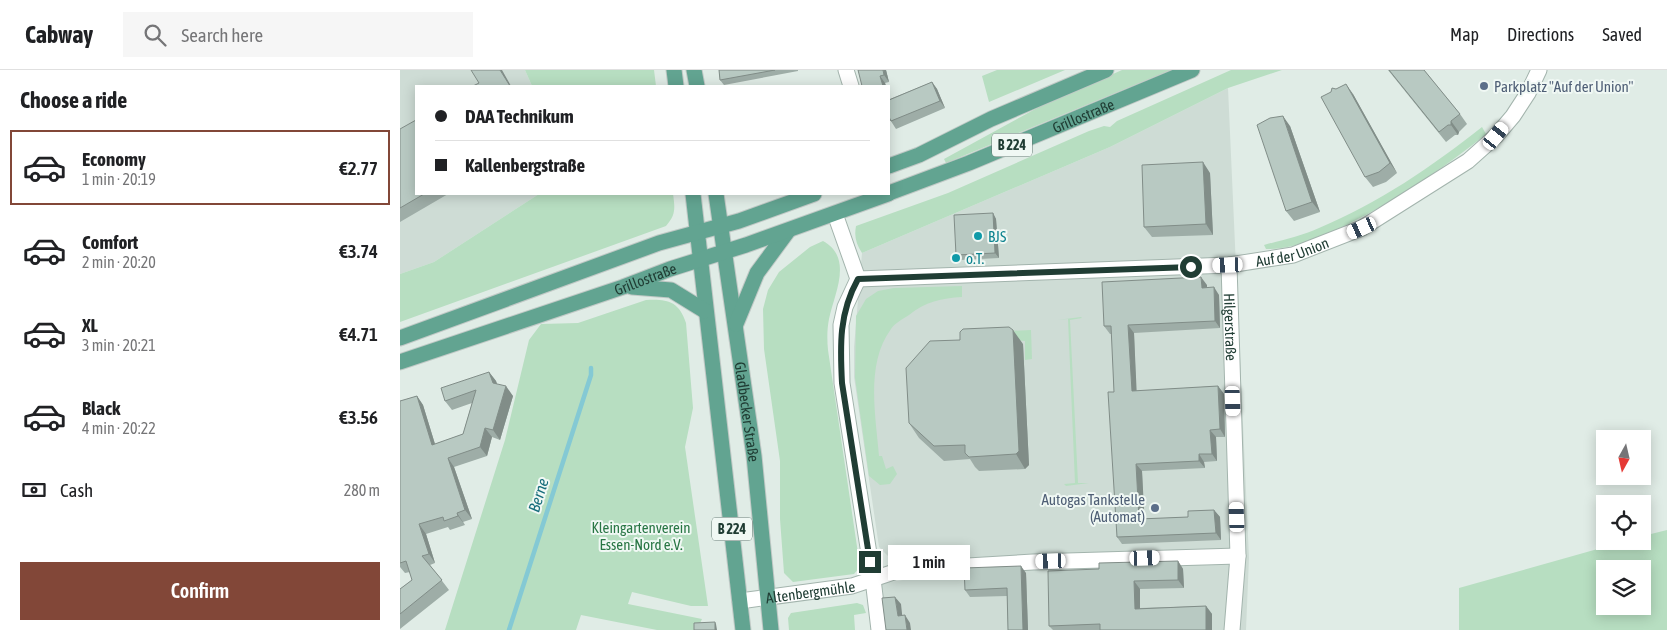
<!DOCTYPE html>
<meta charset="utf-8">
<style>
body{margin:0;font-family:"Asap Condensed",sans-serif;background:#f6f6f6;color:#202124;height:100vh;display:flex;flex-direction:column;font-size:19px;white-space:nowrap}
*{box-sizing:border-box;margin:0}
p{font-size:16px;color:#757577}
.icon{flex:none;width:28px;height:28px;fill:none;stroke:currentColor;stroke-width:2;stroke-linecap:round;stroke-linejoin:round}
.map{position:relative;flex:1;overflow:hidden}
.sheet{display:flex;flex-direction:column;background:#fff;width:400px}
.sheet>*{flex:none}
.hud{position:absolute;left:15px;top:15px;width:475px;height:110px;border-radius:0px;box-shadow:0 2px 12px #0003;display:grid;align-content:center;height:110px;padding:0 20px;background:#fff}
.needle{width:32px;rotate:188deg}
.fabs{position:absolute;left:1196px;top:360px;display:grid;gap:10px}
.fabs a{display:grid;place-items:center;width:55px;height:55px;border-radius:0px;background:#fff;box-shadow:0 2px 12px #0003;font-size:25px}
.end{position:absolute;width:22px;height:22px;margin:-11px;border:6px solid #203d34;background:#fff;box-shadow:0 0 0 2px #fff}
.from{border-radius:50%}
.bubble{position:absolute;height:35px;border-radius:0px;background:#fff;box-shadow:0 2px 12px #0003;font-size:16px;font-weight:600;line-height:35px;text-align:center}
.car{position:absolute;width:15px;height:30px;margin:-15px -8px;border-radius:6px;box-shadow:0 0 4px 1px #0007;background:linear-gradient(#fff 24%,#345 0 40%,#fff 0 76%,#345 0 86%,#fff 0)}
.hud b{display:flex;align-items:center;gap:18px;height:48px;font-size:19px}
.hud b+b{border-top:1px solid #e0e0e0}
.hud i{width:12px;height:12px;background:#202124}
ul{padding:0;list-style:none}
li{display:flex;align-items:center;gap:15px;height:75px;margin:0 10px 8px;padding:0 10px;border:2px solid transparent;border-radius:0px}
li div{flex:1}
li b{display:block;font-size:19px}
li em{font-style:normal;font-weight:600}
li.active{border-color:#824738}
li>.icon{width:45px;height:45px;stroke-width:1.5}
h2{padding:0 20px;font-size:22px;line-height:60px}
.pay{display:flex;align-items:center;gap:12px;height:55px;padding:0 20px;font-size:19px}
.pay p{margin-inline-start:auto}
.button{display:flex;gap:10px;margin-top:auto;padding:10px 20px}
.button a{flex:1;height:58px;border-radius:0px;background:#824738;color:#fff;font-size:20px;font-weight:600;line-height:58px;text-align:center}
header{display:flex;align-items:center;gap:30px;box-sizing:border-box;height:70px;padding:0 25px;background:#fff;border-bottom:1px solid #e0e0e0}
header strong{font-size:24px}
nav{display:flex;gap:28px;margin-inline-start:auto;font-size:18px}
.search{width:350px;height:45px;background:#f6f6f6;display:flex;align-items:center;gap:12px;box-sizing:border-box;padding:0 18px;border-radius:0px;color:#757577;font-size:19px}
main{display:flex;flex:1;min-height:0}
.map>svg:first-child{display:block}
</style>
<header>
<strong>Cabway</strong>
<div class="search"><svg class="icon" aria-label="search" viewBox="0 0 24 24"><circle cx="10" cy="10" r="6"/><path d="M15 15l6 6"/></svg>Search here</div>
<nav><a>Map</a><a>Directions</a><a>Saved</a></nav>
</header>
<main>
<section class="sheet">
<h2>Choose a ride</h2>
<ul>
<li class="active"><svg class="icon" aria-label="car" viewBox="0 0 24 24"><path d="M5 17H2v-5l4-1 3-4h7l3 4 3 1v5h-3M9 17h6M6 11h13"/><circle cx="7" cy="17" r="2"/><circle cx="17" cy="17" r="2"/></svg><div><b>Economy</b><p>1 min · 20:19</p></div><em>€2.77</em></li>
<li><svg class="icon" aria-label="car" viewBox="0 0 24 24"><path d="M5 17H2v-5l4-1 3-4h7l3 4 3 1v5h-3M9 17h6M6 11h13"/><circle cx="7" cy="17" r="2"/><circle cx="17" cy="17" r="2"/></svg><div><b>Comfort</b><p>2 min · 20:20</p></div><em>€3.74</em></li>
<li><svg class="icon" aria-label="car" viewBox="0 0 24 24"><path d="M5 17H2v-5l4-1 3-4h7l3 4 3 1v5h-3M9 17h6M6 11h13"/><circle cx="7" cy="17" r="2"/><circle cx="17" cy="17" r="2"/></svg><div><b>XL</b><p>3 min · 20:21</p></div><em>€4.71</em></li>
<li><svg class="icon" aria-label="car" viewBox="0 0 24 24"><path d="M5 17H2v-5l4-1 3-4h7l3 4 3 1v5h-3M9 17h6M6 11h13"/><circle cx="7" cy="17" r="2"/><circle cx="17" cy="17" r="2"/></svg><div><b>Black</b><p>4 min · 20:22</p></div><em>€3.56</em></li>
</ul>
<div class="pay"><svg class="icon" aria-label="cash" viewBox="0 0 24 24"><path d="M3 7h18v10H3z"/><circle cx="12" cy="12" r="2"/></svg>Cash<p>280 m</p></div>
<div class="button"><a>Confirm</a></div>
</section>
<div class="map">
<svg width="1267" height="560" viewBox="0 0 1267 560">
<rect width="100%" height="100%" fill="#e0ece6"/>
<path fill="#cedcd5" d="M0,0H125L132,16H16V124H139L34,192L0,204Z
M828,18L849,488L846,560H486L481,513L621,494L499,490L488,486L479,477L454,307V277L462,183L710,77Z"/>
<path fill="#b7dec1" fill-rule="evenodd" d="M125,0H254L256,16H132Z
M597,0H665L589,32L582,6Z
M722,0H771L546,93L544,89L639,37Z
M831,0H882L828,18L710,77L462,183C456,174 454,166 456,156L548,123L689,61L704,56L710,57L717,51Z
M1082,57L1086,64C1042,101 923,182 866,179L864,175C882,170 902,166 919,158C977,134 1033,96 1082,57Z
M139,124H273C275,138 276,145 266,156L0,252V204L34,192Z
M423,171C454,188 434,224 429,249C427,259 427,270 428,280L460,497L454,504L393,512L384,503L380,449V391L364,279L363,239L368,220L379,202L410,177Z
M562,216V227C542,228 525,232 509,245C503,249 495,253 491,259C465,294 476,347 479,386H482L486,399L493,396L497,404L490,414L480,415L469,406L455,308L456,246L466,229L478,221L494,218Z
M246,230C267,229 279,231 286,253L293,338L285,377L308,536H291L232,522L228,534L302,549L297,560H257L181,545L176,560H45L105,370L129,270L141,254L178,253Z
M681,247L682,248L670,250L678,413H689L666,416L664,414L675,413L668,249L657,250Z
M631,260L632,289L625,290V271L613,270L609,261Z
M1267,460V560H1059V518L1226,471H1242L1243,466ZM1205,499H1242V536H1205Z
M457,533L463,535L466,543L454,545L455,560H389L388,548L391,543Z"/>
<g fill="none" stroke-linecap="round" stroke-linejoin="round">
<path stroke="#84c9d4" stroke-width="4.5" d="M109,560L191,305V298"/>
<defs>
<g id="minor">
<path d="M446,0L451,16"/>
<path d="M435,144L458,209L445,237L441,255L442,313L473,509L479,560"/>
<path id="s1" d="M829,195L838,486L832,560"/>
<path id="s2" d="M458,209L829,195L893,185L962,158L1068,91L1096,66L1113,46L1128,23L1139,0"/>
<path id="s3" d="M340,531L452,516L500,500L633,492L838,486"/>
</g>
<g id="major">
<path d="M274,0L276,16"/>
<path d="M294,0L297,16"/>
<path d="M489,96L519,85L591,49L706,0"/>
<path id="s4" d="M489,123L569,93L792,0"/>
<path d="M293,124L343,560"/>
<path id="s5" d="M316,124L354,386L371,560"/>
<path d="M232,217L271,220L305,241"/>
<path d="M336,254L357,203L388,161"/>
<path d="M0,268L259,173L339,151L414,124"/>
<path id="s6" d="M0,292L223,217L270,199L346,175L488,124"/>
</g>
</defs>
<use href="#minor" stroke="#a3b4ad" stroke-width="17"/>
<use href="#major" stroke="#c1c9c6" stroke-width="17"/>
<use href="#minor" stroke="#fff" stroke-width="15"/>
<use href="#major" stroke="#62a491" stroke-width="15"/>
</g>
<path fill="#9eada7" d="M319,0H398V1L324,15L320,10Z
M486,0L489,12L485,13L486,16H462Z
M988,0H1024L1060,44L1067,54L1059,62L1058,65H1055L1046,72Z
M532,12L537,19L545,38L496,59L489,48V26L490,29Z
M953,24L997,103L986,112L973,117L965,107Z
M890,56L920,142L894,151L886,141Z
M0,59L16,124H48L0,152Z
M810,103L813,165L752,167L744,157Z
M593,143L596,149L599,188L560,190L556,185Z
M807,215V218L819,225L820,258L734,263L736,321L818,316L824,324L825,367H816L817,391L804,392L805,398L742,401L744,449L788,447L814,440L820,447L821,470L722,474L717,467L714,322L712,264H710L704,256Z
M623,274L629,395L625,399L579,401L575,397L570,389L544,391L519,368L509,353Z
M89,302L96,311L97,314L113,326L100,370L92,367L87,386L54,397L72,449L63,452L65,455L50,460L48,457L26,464L35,493L30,495L49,520L0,559V519L12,510L10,502L5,503L0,497V331L17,326L23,335L35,374L63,364L72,333L52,340L45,331Z
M778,491L783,499L784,518L740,519V538L806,536L812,544V560H653L649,556L699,499Z
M626,503L628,560H608L607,526L570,527L565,520Z"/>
<path fill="#818d88" d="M100,0H102L111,16H110Z
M483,0H486L489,12L484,5Z
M480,6L485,13L486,16H483Z
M532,12L537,19L545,38L540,31Z
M946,14L953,24L997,103L990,93Z
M883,46L890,56L920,142L912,132Z
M1051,51L1059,62L1058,65L1051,55Z
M803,92L810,103L813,165L806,154Z
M593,143L596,149L599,188L595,183Z
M801,207L807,215V225L802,218Z
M814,217L819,225L820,258L815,251Z
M728,255L734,263L737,329L732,321Z
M613,260L623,274L629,395L625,399L616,384Z
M89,302L96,311L100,322L93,313Z
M106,316L113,326L100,370L93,360Z
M818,316L824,324L825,367L820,359Z
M17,326L23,335L38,384L32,375Z
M85,358L92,367L87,386L80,377Z
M810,360L816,367L817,391L812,384Z
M799,384L804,392L805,398L799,391Z
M48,388L54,397L72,449L65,440Z
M736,394L742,401L745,457L739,449Z
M814,440L820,447L821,470L816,463Z
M57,443L65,455L58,446Z
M19,454L26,464L35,493L29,484Z
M778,491L783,499L784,518L778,510Z
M621,496L626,503L628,560H623Z
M734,511L740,519V547L735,539Z
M495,527L501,534L503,553L498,546Z
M806,536L812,544V560H806Z
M505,545L510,553L511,560H507Z
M315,552L316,554L317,560H315Z"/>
<path fill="#b8c9c2" stroke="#818d88" d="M71,0H100L110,16H73L79,13Z
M319,0H375L320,10Z
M458,0H483L484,5L480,6L483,16H462Z
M989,0H1024L1060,44L1051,51V55H1048L1039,62Z
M532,12L540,31L491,51L489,47V30Z
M946,14L990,93L979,102L965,107L921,27L931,22L932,18L936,19Z
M883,46L912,132L886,141L857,55L870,48Z
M16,50V124H24L0,138V59Z
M803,92L806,154L744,157L742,95Z
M593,143L595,183L556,185L554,145Z
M801,207L802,218L814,217L815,251L728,255L732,321L818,316L820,359L810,360L812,384H799V391L736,394L739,449L788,447V441L814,440L816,463L717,467L708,322H714L711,256H704L702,212Z
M609,257L613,260L619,381L616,384L569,387L565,383V375L534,376L509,353L506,298L530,271L560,270V262L563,259Z
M89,302L93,313L106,316L93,360L85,358L80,377L48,388L65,440L57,443L58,446L44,451L43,447L19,454L29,484L22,486L42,510L0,544V519L12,510L6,491L0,493V331L17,326L32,375L63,364L76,320L45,331L41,318Z
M778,491V510L734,511L735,539L806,536V560H700V554L649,556L648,501L699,499V493Z
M621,496L623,560H608L607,518L565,520L564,498Z
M495,527L498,546L505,545L507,560H486L482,528Z
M315,552V560H294V553Z"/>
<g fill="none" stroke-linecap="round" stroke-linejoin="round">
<path stroke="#203d34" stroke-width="6" d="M470,492L442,313C440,275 439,243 458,209L791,197"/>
</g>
<g fill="#5c6f8a" stroke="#f0f8f4" stroke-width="2">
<circle cx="1084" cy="16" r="5"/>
<circle cx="755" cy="438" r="5"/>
</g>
<g fill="#0f9aa8" stroke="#f0f8f4" stroke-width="2">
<circle cx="578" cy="166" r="5"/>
<circle cx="556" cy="188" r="5"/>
</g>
<g text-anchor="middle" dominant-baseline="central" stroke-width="4" stroke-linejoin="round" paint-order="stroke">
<g fill="#f0f8f4" stroke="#5e756e" stroke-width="1">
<rect x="592" y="63.5" width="40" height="23" rx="4"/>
<rect x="312" y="447.5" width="40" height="23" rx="4"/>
</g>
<g font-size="14" font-weight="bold" fill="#203d34">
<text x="612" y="75">B 224</text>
<text x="332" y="459">B 224</text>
</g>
<g font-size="15" fill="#4e5e75" stroke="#f0f8f4" text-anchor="start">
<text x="1094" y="16">Parkplatz "Auf der Union"</text>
<text x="745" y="429" text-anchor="end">Autogas Tankstelle<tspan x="745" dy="17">(Automat)</tspan></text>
</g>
<g font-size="15" fill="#203d34" stroke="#f0f8f4">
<text stroke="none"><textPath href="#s4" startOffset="209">Grillostraße</textPath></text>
<text stroke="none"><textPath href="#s2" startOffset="436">Auf der Union</textPath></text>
<text stroke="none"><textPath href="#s6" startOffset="259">Grillostraße</textPath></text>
<text stroke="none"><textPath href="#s1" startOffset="62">Hilgerstraße</textPath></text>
<text stroke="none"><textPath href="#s5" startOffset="220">Gladbecker Straße</textPath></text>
<text stroke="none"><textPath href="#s3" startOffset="71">Altenbergmühle</textPath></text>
</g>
<g font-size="15" fill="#0d838f" stroke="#f0f8f4" text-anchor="start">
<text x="588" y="166">BJS</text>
<text x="566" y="188">o.T.</text>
</g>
<g font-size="15" fill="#287644" stroke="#f0f8f4">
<text x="241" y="457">Kleingartenverein<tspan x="241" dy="17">Essen-Nord e.V.</tspan></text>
</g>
<g font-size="16" font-style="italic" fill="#176d7c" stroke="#f0f8f4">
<text transform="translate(138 425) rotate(-73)">Berne</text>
</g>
</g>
</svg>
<div class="fabs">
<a><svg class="needle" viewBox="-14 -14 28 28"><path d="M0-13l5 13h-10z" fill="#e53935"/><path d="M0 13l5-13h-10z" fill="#757577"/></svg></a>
<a><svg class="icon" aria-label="locate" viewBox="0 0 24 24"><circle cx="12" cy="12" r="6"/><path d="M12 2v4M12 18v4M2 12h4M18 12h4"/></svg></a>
<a><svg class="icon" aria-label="layers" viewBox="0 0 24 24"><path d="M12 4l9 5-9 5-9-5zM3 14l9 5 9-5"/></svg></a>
</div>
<i class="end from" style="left:791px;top:197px"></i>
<i class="end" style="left:470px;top:492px"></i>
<div class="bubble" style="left:488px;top:475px;width:82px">1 min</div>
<i class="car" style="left:1096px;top:66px;rotate:39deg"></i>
<i class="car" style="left:962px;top:158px;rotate:246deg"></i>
<i class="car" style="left:828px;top:195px;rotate:268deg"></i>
<i class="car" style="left:833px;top:331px;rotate:178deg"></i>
<i class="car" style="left:837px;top:447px;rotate:358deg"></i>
<i class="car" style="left:745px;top:488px;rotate:88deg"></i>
<i class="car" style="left:651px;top:491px;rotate:268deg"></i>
<div class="hud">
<b><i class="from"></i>DAA Technikum</b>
<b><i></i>Kallenbergstraße</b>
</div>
</div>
</main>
